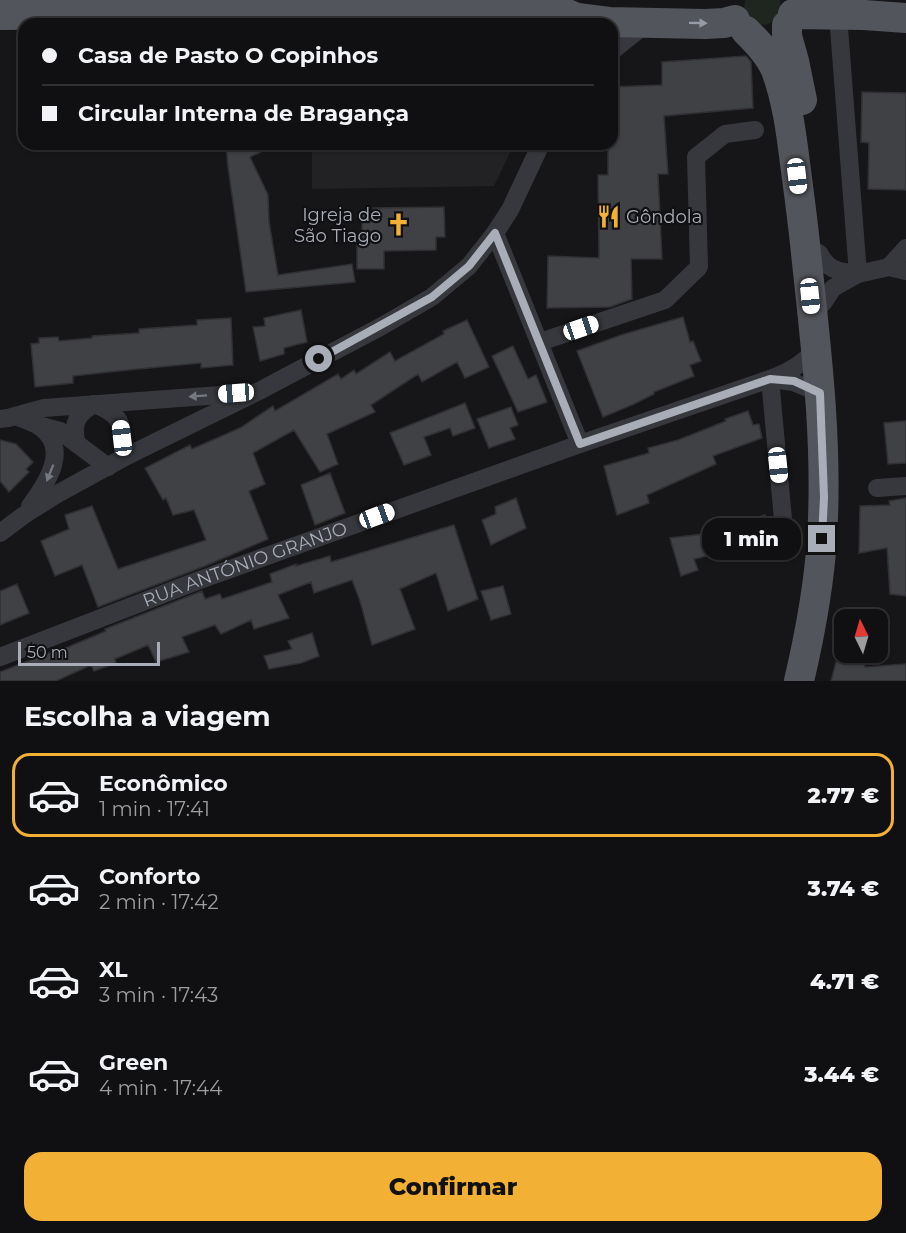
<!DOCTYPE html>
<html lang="pt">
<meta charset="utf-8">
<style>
body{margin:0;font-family:Montserrat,sans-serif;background:#19191b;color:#f1f3f6;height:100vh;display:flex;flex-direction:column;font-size:22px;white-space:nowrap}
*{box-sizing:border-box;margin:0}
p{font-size:20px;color:#9c9d9f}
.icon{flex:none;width:33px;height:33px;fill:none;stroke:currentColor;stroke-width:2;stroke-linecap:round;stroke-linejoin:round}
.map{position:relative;height:681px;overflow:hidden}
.panel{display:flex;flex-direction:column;background:#101012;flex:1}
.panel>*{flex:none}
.top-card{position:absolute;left:18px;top:18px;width:600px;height:132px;border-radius:18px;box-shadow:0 2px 4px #0004,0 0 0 2px #303032;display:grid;align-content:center;height:132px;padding:0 24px;background:#101012}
.needle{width:39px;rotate:355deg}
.tools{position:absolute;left:834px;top:609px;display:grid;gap:12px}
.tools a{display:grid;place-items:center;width:54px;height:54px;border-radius:12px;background:#101012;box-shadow:0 2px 4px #0004,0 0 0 2px #303032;font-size:30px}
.scale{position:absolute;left:18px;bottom:15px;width:142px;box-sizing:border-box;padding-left:6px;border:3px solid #a8adb8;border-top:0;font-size:16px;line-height:21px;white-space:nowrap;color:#a8adb8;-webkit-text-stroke:4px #111113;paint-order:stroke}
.end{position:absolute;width:27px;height:27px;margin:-14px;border:8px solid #a8adb8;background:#111;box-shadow:0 0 0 3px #111}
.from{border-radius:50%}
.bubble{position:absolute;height:42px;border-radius:18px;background:#101012;box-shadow:0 2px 4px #0004,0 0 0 2px #303032;font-size:20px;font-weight:800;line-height:42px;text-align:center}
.car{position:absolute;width:18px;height:36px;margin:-18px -9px;border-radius:8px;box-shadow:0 0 4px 2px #0007;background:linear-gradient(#fff 24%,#345 0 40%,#fff 0 76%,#345 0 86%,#fff 0)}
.top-card b{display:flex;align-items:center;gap:21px;height:57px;font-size:22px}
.top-card b+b{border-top:2px solid #303032}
.top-card i{width:15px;height:15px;background:#f1f3f6}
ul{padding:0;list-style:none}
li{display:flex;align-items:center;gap:18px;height:84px;margin:0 12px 9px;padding:0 12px;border:3px solid transparent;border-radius:18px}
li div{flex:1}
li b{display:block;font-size:22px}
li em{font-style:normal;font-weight:800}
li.selected{border-color:#f2b134}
li>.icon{width:54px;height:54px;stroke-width:1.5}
h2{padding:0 24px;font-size:27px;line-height:72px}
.action{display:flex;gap:12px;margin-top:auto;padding:12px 24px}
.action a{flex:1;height:69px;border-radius:18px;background:#f2b134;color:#111;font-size:24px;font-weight:800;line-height:69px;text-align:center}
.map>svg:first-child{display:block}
</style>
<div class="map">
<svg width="906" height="681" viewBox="0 0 906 681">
<rect width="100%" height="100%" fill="#161618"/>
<path fill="#222225" d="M312,144H514L494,186L312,189Z"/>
<path fill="#1e261f" d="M745,0H780C782,13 773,28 759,24C753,23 748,16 744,11Z"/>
<path fill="#404145" stroke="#303034" stroke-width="1.5" d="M746,56L751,62L753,108L664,116L668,174H658L662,259H631L632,299L610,307L547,308L548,256L599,258L598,175H608V144H612V87L662,85V62Z
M862,92L906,93V190L868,189L869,143L861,142Z
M226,144H278L250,157L268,195L269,222L278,275L352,264L355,282L246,292L228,167Z
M444,207L445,237H436V250L384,251V269H357V243H362V214H373V208Z
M301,310L307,342L284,348V354L260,361L253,327L265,326L264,318Z
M683,317L690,342L693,341L701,361L690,365L694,376L654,392V394L634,404L603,417L577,351L621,335Z
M231,318L233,365L201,368V363L128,370L73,376V383L35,387L31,344L39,343V338L58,337L59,341L92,338V336L139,333V329L197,325V320Z
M467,320L489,367L465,378L457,362L422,382L418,374L371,405L375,412L327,434L338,464L320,472L294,430L253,453L265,484L249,491L268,539L205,566L98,607L82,565L55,576L41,541L69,529L65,515L92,506L118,569L206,540L194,510L173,515L166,498L163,500L145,468L190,445L192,449L240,428L273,406L275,411L338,374L341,379L354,370L356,374L390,352L395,361L444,334L443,331Z
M513,346L528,379L536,375L547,402L518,412L492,356Z
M465,403L475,428L453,436L450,428L424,437L431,455L404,465L390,433Z
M511,407L518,425L510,428L515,439L489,448L477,419Z
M748,411L753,425L759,424L762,438L713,456L716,464L647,495L649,503L617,515L604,466L649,453L648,448L678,440L726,421L725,419Z
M906,421V463L888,464L884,423Z
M0,440L16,444L33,462L26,469L29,472L9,492L0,481Z
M330,473L345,513L315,525L301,485Z
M516,498L526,528L491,545L482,520L496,514L495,507Z
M906,498V596L890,594L887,548L859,553L860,506L890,505L889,501Z
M765,515L770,541L694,559L698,570L681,576L670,538L712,533V530Z
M454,525L478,599L448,611L436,573L400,589L415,629L372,645L360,601L352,580L314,593L311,582L278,595L289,618L254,629L251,620L221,634L215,625L182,637L189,652L156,662L148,645L115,659L116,663L94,671L91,665L56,681H0V672L61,648V650L106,631L105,629L202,591L205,599L220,594L222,599L272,582L270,574L296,564V566L330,556L331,562Z
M17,584L29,613L0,625V591Z
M503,586L511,614L491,620L481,591Z
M312,633L319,656L301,663L269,669L264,656L292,649L288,641Z
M842,652H864L865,667L906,664V681H831L836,662H840Z"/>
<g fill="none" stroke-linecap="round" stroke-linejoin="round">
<g stroke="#37383d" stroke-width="18">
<path d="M838,15L858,274"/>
<path d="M612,51L641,28L650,25"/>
<path d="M495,233L580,444"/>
<path d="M819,253C829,272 839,271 858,274"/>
<path d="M889,267L906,248"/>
<path d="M823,303L833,288L858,274L889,267L906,271"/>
<path d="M540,342L665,300L699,267L696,157L725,134L755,130"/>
<path d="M770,379C790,372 801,364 816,350"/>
<path d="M772,379L793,382L820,393"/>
<path d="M15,416C22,419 30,421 37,425C72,447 47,483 30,506"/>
<path d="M0,419L8,418L44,408L248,393"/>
<path d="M38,425L60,431L108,467"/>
<path d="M77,444C71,424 77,414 94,404C126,416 122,427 123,458"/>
<path d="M877,488L906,486"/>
<path d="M0,533L24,515L59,493L123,458L257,392L382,326L432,297L469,266L495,233L510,210L541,144"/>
<path id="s1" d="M0,657L197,581L580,444L770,379L786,551"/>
</g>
<path stroke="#53555c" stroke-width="30" d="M793,14L864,15L906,18
M0,15L558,10L577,18L609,22L705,24L724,23L735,20
M787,25V36L794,61L802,100
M746,31C757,42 769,54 776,70C787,100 791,131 795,163C799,193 803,223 806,253C816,347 828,443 822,538C819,586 810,634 799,681"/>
</g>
<defs><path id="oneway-solid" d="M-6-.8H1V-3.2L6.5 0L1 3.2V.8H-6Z" transform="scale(1.5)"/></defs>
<use fill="#979ba6" href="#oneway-solid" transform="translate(698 23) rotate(1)"/>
<g fill="#757881">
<use href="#oneway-solid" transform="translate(198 396) rotate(176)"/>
<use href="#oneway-solid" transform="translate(50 473) rotate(112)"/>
</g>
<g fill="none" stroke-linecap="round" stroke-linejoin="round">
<path stroke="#a8adb8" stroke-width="8" d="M319,359L432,297L469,266L495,233L580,444L770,379L794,381L820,393L824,497L822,539"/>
</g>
<defs>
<symbol id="restaurant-bare" viewBox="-9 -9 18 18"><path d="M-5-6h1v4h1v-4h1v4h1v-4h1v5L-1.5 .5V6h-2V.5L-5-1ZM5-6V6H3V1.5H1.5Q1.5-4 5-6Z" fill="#f2b134" stroke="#111113" stroke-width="2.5" paint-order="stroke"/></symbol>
<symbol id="church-bare" viewBox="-9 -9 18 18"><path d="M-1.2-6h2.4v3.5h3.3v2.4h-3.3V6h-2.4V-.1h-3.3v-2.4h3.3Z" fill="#f2b134" stroke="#111113" stroke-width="2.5" paint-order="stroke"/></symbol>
</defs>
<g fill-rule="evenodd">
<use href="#restaurant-bare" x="592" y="200" width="33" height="33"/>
<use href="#church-bare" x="382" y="208" width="33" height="33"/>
</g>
<g text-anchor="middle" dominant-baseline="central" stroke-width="4.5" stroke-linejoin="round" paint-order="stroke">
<g font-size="18" fill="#a8adb8" stroke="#111113" text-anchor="end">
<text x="381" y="215">Igreja de<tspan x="381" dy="21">São Tiago</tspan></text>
<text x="626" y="217" text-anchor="start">Gôndola</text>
</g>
<g font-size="18" fill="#a8adb8" stroke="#111113">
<text stroke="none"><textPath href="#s1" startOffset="262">RUA ANTÓNIO GRANJO</textPath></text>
</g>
</g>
</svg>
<div class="tools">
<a><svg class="needle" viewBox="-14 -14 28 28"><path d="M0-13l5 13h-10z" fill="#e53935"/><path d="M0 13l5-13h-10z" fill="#9c9d9f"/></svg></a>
</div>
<div class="scale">50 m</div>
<i class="end from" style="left:319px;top:359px"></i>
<i class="end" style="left:822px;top:539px"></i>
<div class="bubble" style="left:702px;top:518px;width:99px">1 min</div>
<i class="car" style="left:797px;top:176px;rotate:173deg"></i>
<i class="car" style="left:810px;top:296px;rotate:174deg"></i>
<i class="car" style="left:581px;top:328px;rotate:71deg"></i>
<i class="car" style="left:236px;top:393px;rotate:266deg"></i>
<i class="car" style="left:122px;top:438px;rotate:353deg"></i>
<i class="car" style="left:778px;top:465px;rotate:174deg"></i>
<i class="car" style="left:377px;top:516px;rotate:70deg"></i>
<div class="top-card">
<b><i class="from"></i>Casa de Pasto O Copinhos</b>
<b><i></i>Circular Interna de Bragança</b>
</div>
</div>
<section class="panel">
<h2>Escolha a viagem</h2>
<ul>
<li class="selected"><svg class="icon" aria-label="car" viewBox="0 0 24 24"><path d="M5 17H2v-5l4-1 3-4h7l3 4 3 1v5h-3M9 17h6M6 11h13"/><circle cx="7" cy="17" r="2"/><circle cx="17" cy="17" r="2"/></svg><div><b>Econômico</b><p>1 min · 17:41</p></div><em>2.77 €</em></li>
<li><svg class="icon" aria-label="car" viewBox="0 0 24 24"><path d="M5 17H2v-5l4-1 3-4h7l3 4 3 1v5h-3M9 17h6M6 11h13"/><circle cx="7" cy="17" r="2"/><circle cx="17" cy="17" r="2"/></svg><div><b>Conforto</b><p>2 min · 17:42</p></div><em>3.74 €</em></li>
<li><svg class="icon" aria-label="car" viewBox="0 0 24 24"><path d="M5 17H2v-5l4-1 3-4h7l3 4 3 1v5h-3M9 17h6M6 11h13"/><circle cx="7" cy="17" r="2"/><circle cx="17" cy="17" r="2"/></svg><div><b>XL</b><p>3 min · 17:43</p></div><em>4.71 €</em></li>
<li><svg class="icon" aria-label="car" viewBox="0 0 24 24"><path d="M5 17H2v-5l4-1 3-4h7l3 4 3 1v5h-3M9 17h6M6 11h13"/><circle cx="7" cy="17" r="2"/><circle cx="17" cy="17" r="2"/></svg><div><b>Green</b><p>4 min · 17:44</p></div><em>3.44 €</em></li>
</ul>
<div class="action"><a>Confirmar</a></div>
</section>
